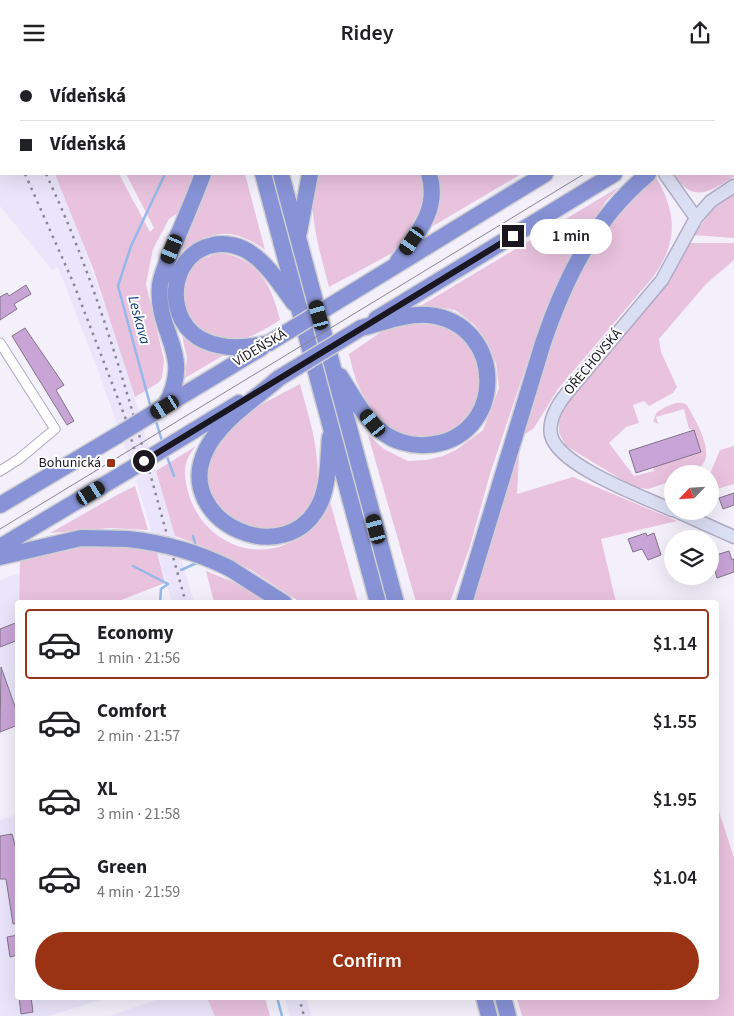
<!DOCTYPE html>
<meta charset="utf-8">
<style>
body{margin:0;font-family:"Source Sans 3",sans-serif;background:#f2f2f2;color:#202124;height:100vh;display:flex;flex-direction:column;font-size:19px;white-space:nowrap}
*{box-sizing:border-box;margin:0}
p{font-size:16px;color:#757577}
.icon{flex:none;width:28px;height:28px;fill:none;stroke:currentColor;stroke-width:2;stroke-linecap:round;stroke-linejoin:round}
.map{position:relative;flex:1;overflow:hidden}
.side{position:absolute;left:15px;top:535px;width:704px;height:400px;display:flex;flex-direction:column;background:#fff;border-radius:5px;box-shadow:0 5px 20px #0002}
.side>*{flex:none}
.banner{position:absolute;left:0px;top:0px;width:735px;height:110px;box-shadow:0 5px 20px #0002;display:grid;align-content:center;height:110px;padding:0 20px;background:#fff}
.needle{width:32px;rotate:245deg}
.fabs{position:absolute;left:664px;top:400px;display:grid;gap:10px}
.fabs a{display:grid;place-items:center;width:55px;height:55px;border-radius:50%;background:#fff;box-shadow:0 5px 20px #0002;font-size:25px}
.end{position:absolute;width:22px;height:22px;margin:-11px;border:6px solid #1a1721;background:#fff;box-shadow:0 0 0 2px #fff}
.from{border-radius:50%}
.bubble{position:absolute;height:35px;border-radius:18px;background:#fff;box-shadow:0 5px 20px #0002;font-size:16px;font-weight:600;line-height:35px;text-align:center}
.car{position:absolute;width:15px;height:30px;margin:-15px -8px;border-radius:6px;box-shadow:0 0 4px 1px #0007;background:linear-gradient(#222 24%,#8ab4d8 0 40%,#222 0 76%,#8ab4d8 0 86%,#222 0)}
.banner b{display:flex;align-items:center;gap:18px;height:48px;font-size:19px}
.banner b+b{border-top:1px solid #e0e0e0}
.banner i{width:12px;height:12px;background:#202124}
ul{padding:9px 0 0;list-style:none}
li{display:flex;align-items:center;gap:15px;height:70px;margin:0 10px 8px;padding:0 10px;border:2px solid transparent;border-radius:5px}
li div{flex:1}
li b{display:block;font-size:19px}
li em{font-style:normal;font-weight:600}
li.active{border-color:#9a3313}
li>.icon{width:45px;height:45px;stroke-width:1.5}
.action{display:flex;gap:10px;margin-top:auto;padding:10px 20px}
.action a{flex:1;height:58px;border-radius:30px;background:#9a3313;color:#fff;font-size:20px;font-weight:600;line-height:58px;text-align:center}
header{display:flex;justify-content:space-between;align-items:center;height:65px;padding:0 20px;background:#fff;font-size:22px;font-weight:600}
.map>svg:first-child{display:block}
</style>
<header><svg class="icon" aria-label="menu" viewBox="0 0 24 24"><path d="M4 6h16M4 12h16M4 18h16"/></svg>Ridey<svg class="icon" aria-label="share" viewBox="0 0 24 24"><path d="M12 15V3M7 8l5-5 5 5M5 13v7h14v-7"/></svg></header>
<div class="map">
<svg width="734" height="951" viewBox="0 0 734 951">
<rect width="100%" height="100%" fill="#f3f0fb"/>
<path fill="#eae5fa" d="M322,0H605L323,1Z
M0,43L1,109H55L75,157L124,296L194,537H172L134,408L98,305L58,202L52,205L0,141Z
M19,508L17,660L0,667V515Z
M17,749L18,932L106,933L49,951H0V755Z
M162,933H207L215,951H109Z
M285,933H306L312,951H290Z"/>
<path fill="#e9c2de" d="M734,50V112C710,127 692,139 674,109H734Z
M55,109H119L150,167L154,163L126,109H199L186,142L169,154L153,184L146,219L164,295L162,313L158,318L135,332L94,206Z
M213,109H245L265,185C232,161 211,165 179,188Z
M314,109H420L425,129L426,144L398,185L329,222C319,184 308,148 314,109Z
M437,109H521L433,161C441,144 441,127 437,109Z
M654,109C677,147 679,176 653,212L558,324L534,363L520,373L517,429L573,412L677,456L601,474L616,537L471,538L548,277L598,171Z
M619,122L606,136L568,195L543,250L490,409L470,481L450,537H416L368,370L384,384L408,396L426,395L443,391L456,385L483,365L499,323L496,298L487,277L475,260L455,245L422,240Z
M734,129V173L693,170L715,142Z
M689,178H734V195L706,219L659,274L661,287L677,322L673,328L649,341L644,336L633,340L639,358L626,362L609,378L634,411L654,406L653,402L694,365L689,364L684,344L656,352L658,359L653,356L657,347C667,342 676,334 687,340C703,369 727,409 672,409V416L648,424L634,422L566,381L559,368V355L566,339L669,216Z
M218,188C257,191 272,221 280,255C241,279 241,277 197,269L178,233L181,219L194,197Z
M411,257C428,258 447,261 461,272C488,292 486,330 467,354C461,362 450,366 442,370C405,385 373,353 359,322C354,312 352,300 349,289L387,263Z
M182,270L201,283L224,290L185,313L187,293Z
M300,319C310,359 336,426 296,456C286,464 270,466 257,470L214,442L205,399L209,387L245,348Z
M196,381C184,396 183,404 187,423C198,471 248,500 293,476C303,471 316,461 321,451C324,446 326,439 329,433L358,537H300L251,505L202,481L175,471L156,406Z
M734,381V419L710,426V409L720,385Z
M135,421L148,465L109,463L50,468L117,430Z
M101,475L156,484L165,518L116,537L19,538L20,493Z
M206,506L238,519L268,537H214Z
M716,737L734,793V951H522L517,933L716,932Z
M207,933H265L270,951H215Z"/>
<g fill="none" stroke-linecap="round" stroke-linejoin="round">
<path stroke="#94b8ea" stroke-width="2.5" d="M181,0L182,1
M151,343L118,221L131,181L165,109
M155,353L162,376
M166,389L174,411
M193,471L196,482
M133,501L168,519L161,524L160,538
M181,505L199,497
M277,932L282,951"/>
</g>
<path fill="#c9a4d7" stroke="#837489" d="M26,220L31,229L14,239L17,244L0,255V232L7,228L9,231Z
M25,263L64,320L56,325L74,356L67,360L12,271Z
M694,365L701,387L636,408L629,386Z
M734,428V440L723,444L719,433Z
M646,468L647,471L654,468L661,490L648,495L642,484L633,487L628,474Z
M710,478L716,490L729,486L732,495L734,494V507L717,513L714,502L710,503Z
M18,557V575L0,582V564Z
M1,602L18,650V660L0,667Z
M12,769L18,791V858L13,859L6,814H0V771Z
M18,870V890L10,892L7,872Z
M19,932H31L33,947L21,949Z"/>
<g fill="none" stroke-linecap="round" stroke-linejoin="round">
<defs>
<path id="street" d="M0,278L55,364L19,394L0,406"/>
<path id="secondary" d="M625,1L627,0
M665,109L696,153
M672,445C644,432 558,401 551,370C548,354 558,339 567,328L662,215L696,153L711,136L734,121
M676,446L734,472"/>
<path id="highway" d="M234,0V1
M251,0L252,1
M291,0L293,1
M222,1V0
M720,1L722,0
M263,109L378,538
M281,109L396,538
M299,167L310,109
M398,196C417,169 440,144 429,109
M351,228L545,109
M376,254L614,109
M269,278C248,283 225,285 205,276C163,258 167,189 213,180C226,177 241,181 252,189C269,201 282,222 294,238
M340,311C352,330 363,351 381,366C393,376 410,381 426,380C507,376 508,258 428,250C406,248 382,258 361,263
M279,313C255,334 220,356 206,385C171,457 289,510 321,436C329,416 328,392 330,372
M165,341C195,288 155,269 160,220C162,206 169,193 174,180C184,156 194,133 203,109
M165,341L261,283
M175,377L239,338
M0,440L118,370
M0,482L129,405
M0,492L81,473L128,474
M229,503L284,538
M464,538L543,278C565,213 594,154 648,109
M484,932L489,951
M503,932L508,951"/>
</defs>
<use href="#street" stroke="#b0aac4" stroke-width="11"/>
<use href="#secondary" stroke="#b0aac4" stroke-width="15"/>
<use href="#highway" stroke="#d1d1d3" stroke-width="19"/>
<use href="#street" stroke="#fff" stroke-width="9"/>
<use href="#secondary" stroke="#dbdff3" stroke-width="12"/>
<use href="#highway" stroke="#8893d7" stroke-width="16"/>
<path stroke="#898691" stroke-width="1" d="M0,464L584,109"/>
<path stroke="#898691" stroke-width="2.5" stroke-dasharray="2.5 5" stroke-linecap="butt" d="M0,22L1,24
M0,59L1,61
M25,109L73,217L130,365
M46,109C110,245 145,394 186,538
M127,360L138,396
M299,932L304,951"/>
<defs>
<path id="highway-bridge" d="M269,278L351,228
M279,313L361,263
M118,370L165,341
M129,405L175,377
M128,474C164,478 197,487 229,503"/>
</defs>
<use href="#highway-bridge" stroke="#d1d1d3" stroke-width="19" stroke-linecap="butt"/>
<use href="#highway-bridge" stroke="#8893d7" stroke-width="16"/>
</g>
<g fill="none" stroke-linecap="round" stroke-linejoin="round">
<path stroke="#1a1721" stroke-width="6" d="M144,396L513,171"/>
</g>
<rect fill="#9a3313" stroke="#fff" stroke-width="2" x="106" y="393" width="10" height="10" rx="2.5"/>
<g text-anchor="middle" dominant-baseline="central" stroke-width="4" stroke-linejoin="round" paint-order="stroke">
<g font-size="14" fill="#1a1721" stroke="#fff">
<text transform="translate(260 283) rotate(-31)">VÍDEŇSKÁ</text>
<text transform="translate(593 297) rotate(-50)">OŘECHOVSKÁ</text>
</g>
<g font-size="14" fill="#1a1721" stroke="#fff" text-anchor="end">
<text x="101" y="398">Bohunická</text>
</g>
<g font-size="15" font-style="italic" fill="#093a75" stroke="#fff">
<text transform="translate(139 255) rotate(75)">Leskava</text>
</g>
</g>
</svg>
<div class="fabs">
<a><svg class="needle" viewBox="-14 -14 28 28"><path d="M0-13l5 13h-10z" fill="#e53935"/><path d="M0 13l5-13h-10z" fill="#757577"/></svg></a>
<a><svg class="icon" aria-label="layers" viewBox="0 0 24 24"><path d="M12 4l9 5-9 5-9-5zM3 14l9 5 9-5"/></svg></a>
</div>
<i class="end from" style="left:144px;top:396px"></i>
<i class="end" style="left:513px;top:171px"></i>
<div class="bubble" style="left:530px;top:154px;width:82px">1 min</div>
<i class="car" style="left:412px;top:176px;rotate:215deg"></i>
<i class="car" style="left:172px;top:184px;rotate:203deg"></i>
<i class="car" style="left:319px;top:250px;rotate:345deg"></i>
<i class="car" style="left:165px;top:342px;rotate:239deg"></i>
<i class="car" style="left:373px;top:358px;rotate:321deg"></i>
<i class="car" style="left:91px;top:428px;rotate:59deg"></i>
<i class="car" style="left:376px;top:464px;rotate:345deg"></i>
<div class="banner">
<b><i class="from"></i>Vídeňská</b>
<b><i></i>Vídeňská</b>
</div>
<section class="side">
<ul>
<li class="active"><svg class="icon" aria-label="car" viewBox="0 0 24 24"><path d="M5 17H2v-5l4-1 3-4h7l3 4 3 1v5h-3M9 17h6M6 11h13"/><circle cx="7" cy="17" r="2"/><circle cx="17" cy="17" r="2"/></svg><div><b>Economy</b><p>1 min · 21:56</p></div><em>$1.14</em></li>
<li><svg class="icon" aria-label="car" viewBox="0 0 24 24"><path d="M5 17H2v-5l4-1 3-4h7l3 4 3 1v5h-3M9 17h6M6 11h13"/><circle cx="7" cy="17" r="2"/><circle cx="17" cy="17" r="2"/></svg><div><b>Comfort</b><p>2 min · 21:57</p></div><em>$1.55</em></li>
<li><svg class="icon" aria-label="car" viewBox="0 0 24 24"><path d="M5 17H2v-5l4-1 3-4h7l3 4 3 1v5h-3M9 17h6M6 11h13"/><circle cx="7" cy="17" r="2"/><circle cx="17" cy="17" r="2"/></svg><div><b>XL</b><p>3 min · 21:58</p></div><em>$1.95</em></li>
<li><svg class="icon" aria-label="car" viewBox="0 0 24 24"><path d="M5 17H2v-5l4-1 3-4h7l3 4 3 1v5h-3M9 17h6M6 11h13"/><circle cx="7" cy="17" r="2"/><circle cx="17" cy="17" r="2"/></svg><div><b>Green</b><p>4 min · 21:59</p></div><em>$1.04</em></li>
</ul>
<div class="action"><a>Confirm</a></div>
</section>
</div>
